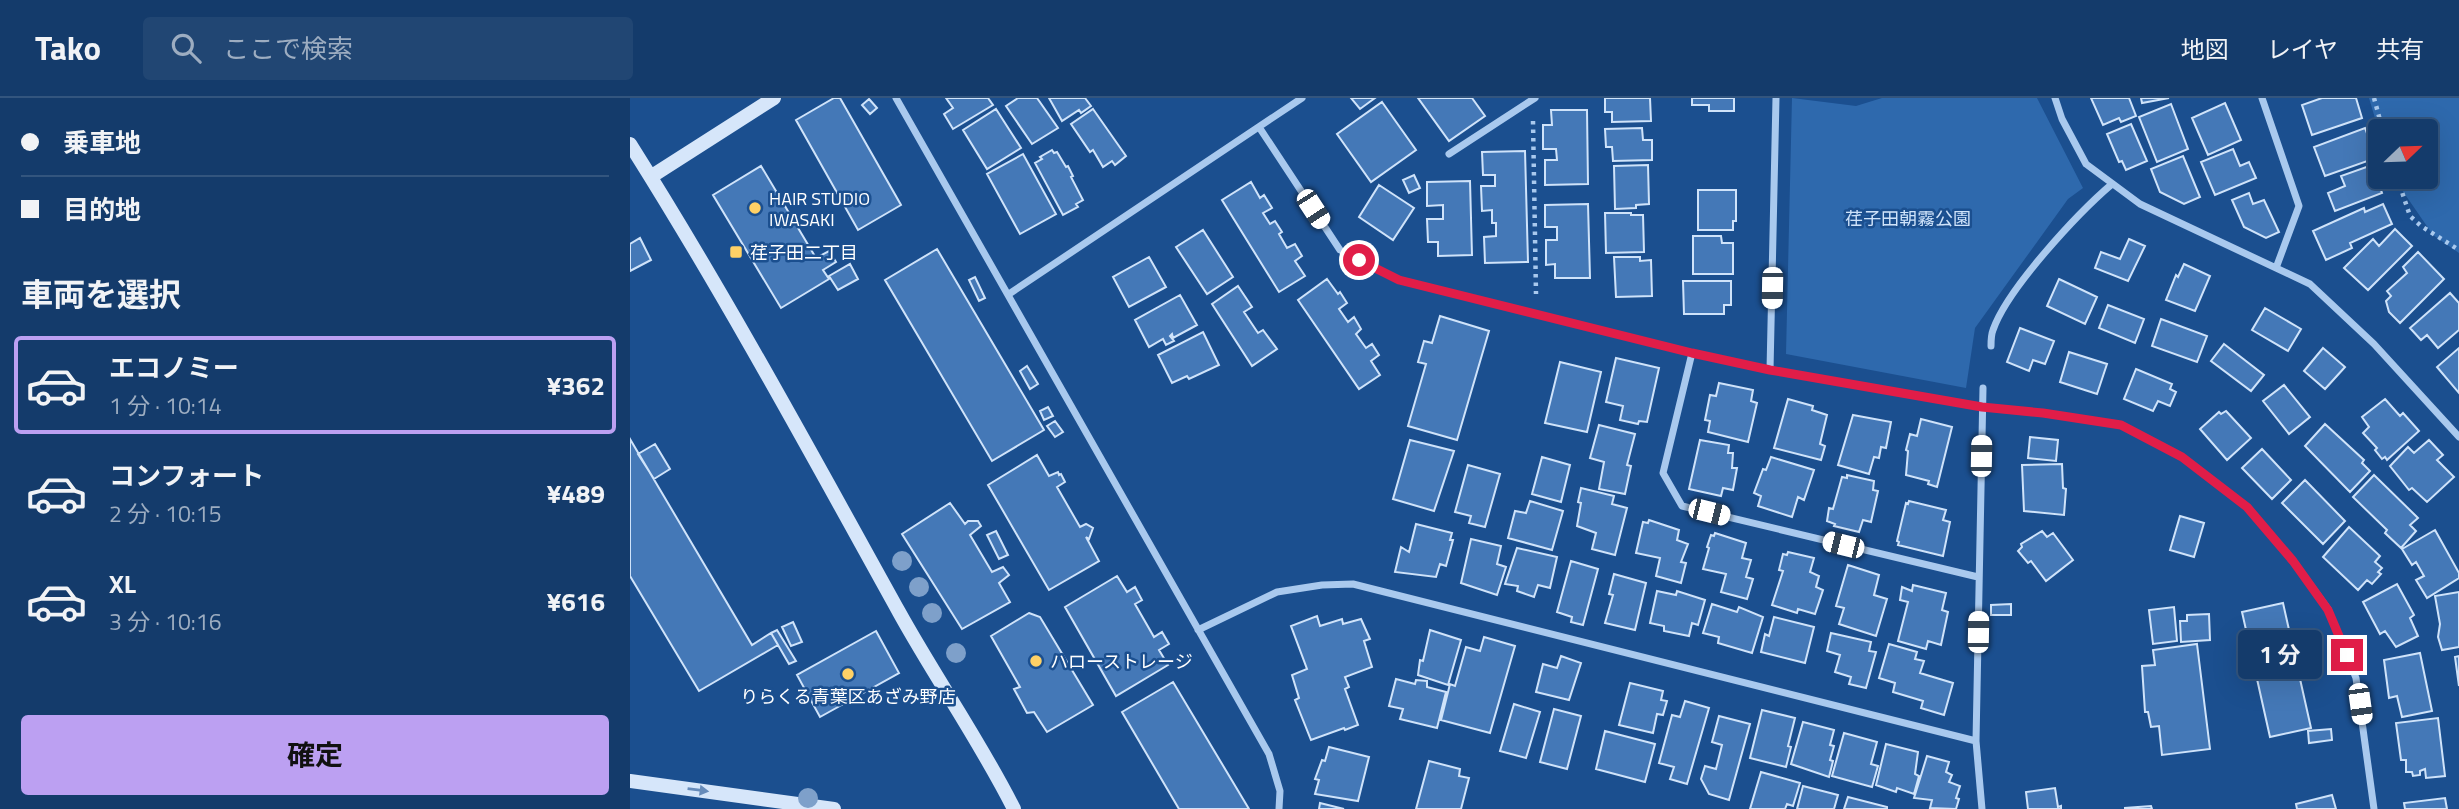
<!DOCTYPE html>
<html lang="ja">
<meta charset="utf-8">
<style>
body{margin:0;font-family:"Titillium Web","Noto Sans JP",sans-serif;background:#214673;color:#f1f3f6;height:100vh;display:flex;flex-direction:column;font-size:26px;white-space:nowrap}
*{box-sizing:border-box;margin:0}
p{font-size:23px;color:#9dadc1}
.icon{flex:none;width:38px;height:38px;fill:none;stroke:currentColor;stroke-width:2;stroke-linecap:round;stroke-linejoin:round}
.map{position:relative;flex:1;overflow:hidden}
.sheet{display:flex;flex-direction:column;background:#143b6b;width:630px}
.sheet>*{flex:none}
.hud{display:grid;align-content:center;height:154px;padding:0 21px;background:#143b6b}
.needle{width:46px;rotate:67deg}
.fabs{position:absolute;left:1738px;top:21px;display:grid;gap:14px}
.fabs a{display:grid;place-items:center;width:70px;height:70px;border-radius:7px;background:#143b6b;box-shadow:0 7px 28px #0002,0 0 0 2px #33557e;font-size:35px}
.end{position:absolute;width:32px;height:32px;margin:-16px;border:9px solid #e11d48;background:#fff;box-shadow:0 0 0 4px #fff}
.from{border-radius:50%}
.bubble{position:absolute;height:49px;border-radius:7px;background:#143b6b;box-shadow:0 7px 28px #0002,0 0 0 2px #33557e;font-size:23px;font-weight:700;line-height:49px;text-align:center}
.car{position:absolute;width:21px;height:42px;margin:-21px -10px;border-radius:9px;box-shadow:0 0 5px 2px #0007;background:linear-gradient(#fff 24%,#345 0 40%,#fff 0 76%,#345 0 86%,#fff 0)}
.hud b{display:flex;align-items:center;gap:24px;height:66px;font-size:26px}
.hud b+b{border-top:2px solid #33557e}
.hud i{width:18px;height:18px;background:#f1f3f6}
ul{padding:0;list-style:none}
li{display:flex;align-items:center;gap:21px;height:98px;margin:0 14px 10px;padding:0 7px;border:4px solid transparent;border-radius:7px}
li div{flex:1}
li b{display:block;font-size:26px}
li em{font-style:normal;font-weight:700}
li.on{border-color:#bca0f2}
li>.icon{width:63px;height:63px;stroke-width:1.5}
h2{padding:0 21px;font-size:32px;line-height:84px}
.cta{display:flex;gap:14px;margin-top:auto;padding:14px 21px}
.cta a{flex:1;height:80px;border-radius:7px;background:#bca0f2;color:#111;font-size:28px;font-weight:700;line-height:80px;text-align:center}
header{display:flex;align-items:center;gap:42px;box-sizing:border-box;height:98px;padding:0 35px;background:#143b6b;border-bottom:2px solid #33557e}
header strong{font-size:33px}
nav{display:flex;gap:38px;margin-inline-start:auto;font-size:24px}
.search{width:490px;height:63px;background:#214673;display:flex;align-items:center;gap:18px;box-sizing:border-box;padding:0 24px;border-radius:7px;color:#9dadc1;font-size:26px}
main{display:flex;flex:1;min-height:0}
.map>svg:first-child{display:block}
</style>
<header>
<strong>Tako</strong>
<div class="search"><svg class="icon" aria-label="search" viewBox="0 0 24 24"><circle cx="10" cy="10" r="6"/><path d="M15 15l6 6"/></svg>ここで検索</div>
<nav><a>地図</a><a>レイヤ</a><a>共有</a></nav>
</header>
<main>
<section class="sheet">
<div class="hud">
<b><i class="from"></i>乗車地</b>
<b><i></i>目的地</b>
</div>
<h2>車両を選択</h2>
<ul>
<li class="on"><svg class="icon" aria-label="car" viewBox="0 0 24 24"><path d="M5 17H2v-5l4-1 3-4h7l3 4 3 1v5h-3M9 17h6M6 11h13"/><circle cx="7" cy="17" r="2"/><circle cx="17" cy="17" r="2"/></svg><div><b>エコノミー</b><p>1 分 · 10:14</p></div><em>¥362</em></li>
<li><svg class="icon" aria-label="car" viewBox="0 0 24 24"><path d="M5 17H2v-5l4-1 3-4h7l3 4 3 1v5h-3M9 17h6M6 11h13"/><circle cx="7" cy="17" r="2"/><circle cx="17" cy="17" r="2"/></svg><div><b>コンフォート</b><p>2 分 · 10:15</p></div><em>¥489</em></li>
<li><svg class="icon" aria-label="car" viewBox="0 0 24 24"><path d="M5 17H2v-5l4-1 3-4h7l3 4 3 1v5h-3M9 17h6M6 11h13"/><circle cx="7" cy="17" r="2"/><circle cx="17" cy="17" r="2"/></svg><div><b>XL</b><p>3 分 · 10:16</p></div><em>¥616</em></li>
</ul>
<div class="cta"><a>確定</a></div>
</section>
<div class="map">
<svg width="1829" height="711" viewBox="0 0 1829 711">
<rect width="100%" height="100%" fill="#1b4f8f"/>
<path fill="#2e69ad" d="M1162,0L1226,8L1252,0H1407L1453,90L1438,101L1345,230L1336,290L1156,256Z
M1739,0H1829V155L1803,137L1763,79H1796V33H1750V37Z"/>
<path fill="#4478b7" stroke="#cfe3fa" stroke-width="2" d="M204,0H210L271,107L228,132L166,22Z
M316,0H358L363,7L323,31L314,16L323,10Z
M388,0H407L428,30L402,46L376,8Z
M419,0H455L461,8L451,15L449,12L432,23Z
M721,0H745L730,11Z
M788,0H842L855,18L819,43Z
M975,0H1020L1021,23L982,24V14H975Z
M1062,0H1104V13H1079V7H1062Z
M1461,0H1499L1506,18L1491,24L1489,20L1473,27Z
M1511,0H1539L1512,5Z
M1692,0H1726L1732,20L1682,37L1672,7Z
M239,1L247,10L240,16L232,7Z
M752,4L786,52L741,84L707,36Z
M1595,5L1611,42L1578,57L1562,20Z
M1541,6L1558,51L1527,64L1509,19Z
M366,11L391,50L357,71L333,32Z
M463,11L496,58L485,67L482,63L473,69L463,52L460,54L441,26Z
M921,12H957L958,86L915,87V62H927L926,51H913V27H922Z
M1501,26L1517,63L1496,72L1492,63L1489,64L1477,36Z
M1012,30L1013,42H1022V62L983,63L982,49H976L975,31Z
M1735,30L1746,60L1695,78L1684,49Z
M1603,51L1610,68L1619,64L1626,80L1585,97L1571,64Z
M422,52L424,55L427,54L436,69L438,68L443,78L441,79L453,102L446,106L448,109L433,117L405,65L412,61L410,59Z
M895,53L898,164L855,165L854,139L866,138V125H862V112L852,113L851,88H865V77H853L852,54Z
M393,56L426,116L390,136L357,76Z
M1553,58L1570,99L1554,106L1530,94L1521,71Z
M1018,67L1019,106L1006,107V110L985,111L984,68Z
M1742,67L1752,95L1705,113L1698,95L1715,88L1711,78Z
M131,68L186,160L199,153L206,164L193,172L199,181L151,210L83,97Z
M784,77L790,90L779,95L773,82Z
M840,83L842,157L808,158V144H798L797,121H813V107L797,108V84Z
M621,84L630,100L634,97L642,110L633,115L640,126L645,123L652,134L649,136L657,150L665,146L672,158L665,163L675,178L649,194L592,102Z
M749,87L784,110L763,142L729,119Z
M1068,92H1106V123H1103V132H1068Z
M1619,95L1623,106L1634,102L1649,134L1636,140L1614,129L1602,102Z
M958,106L960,180H925V166L916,167V142H927V129H915V107Z
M1753,106L1762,126L1720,145L1722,150L1696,162L1683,133L1734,110L1735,114Z
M975,115H1001V117H1013L1014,154L976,155Z
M1765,131L1782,148L1738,192L1714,170L1743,141L1749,148Z
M573,132L603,179L577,196L546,149Z
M1063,138H1091L1092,145H1103V176H1063Z
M10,140L21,162L0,173V146Z
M1499,141L1515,148L1498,183L1465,170L1471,154L1490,161Z
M307,151L414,332L362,363L255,182Z
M1788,154L1814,181L1770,225L1759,214L1756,203L1761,198L1757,193L1777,175L1773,169Z
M519,159L536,189L499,209L483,179Z
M984,159H1010V163L1021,162L1022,198L986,199Z
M220,166L228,181L208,192L199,178Z
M1554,166L1580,178L1565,213L1536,202L1546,177L1548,179Z
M345,179L355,200L349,203L339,182Z
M697,181L708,196L710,194L717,205L709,211L718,224L724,219L731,231L726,236L736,250L742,246L749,257L741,263L750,277L729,291L668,202Z
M1429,181L1467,199L1455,226L1417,208Z
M1053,183H1101V207H1094V216H1054Z
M608,188L622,209L614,214L628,235L633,232L647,251L622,268L582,206Z
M1820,195L1829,205V232L1808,250L1797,237L1791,242L1780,230Z
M550,197L567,227L543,240L542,236L540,238L544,243L536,247L533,241L519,249L505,222Z
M1478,207L1514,221L1505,245L1469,230Z
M1635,210L1671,231L1658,253L1622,232Z
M810,218L859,233L827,342L778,328L796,266L788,264L794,243L802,245Z
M1531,221L1577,238L1567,264L1522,248Z
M1390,230L1424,243L1415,266L1403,262L1399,273L1377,264Z
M573,234L589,267L559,281L557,278L542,285L528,257Z
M1594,246L1634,277L1621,293L1581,263Z
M1693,250L1715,269L1695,291L1674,273Z
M1829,250V295L1807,269Z
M1439,254L1477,266L1467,296L1430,284Z
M986,260L1029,270L1017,324L1009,323L1008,326L990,322L993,308L976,304Z
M930,264L971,274L957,334L915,325Z
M397,268L408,286L400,291L390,273Z
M1506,271L1542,286L1540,291L1546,294L1540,308L1528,303L1523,313L1494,301Z
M1089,285L1123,292L1121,303L1127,305L1118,344L1078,334L1080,323L1075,322L1080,297L1086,298Z
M1654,287L1680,319L1659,336L1633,303Z
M1158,301L1183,308L1182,312L1197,317L1190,346L1195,348L1191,362L1144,350Z
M1755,301L1770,318L1773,315L1789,333L1757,362L1755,359L1752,361L1745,352L1747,350L1733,335L1739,329L1732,319Z
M418,309L423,318L414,322L410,313Z
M1596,313L1621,340L1597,362L1570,331L1589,314L1591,316Z
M1223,317L1261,324L1256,350L1251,349L1249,360L1244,359L1239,376L1208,367Z
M1291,321L1322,329L1307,389L1298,386L1299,383L1276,377L1278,353L1276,352L1280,336L1287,338Z
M425,323L433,334L425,339L417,328Z
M1695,326L1734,362L1732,365L1740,373L1720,394L1675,348Z
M969,327L1005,336L997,367L1001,368L995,396L969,391L974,364L960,360Z
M1400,339L1428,342L1426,363L1398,360Z
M0,341L122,547L141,535L148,547L69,593L0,478Z
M780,342L824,353L804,413L763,401Z
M1070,342L1099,347L1098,355H1103L1102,370H1107L1103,392L1093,390L1091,398L1059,391Z
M1799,342L1813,357L1807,362L1824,379L1797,404L1782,390L1779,392L1760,368L1778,349L1784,355Z
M25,346L40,371L24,381L8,356Z
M1632,351L1661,382L1642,401L1612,370Z
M407,357L419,378L428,374L429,377L431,376L435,384L427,389L450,429L456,426L463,430L459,441L456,439L469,463L419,492L358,387Z
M912,359L940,367L931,404L902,396Z
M1141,359L1184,372L1174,402L1168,399L1162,419L1128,408L1131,398L1124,395L1133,371L1136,372Z
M1432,366L1433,390L1436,391L1434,417L1394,413L1392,367Z
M838,367L870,376L855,429L839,425L841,418L825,414Z
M1217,377L1244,383L1243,392L1248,393L1241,424L1233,422L1229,434L1204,428L1205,426L1197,423L1199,410L1203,411L1212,379L1217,380Z
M1744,377L1788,420L1780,427L1786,433L1771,450L1755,435L1757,432L1723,399Z
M1675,382L1715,423L1693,446L1652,405Z
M951,390L984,398L982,406L997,410L985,457L962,451L966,435L947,428L951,405L948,404Z
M900,403L933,413L922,452L878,440L885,413L896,415Z
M1279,403L1316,412L1313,422L1320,424L1313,458L1268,447L1269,444L1267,443L1276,405L1278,406Z
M320,405L335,426L338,423H348L351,428L340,437L362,474L373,469L379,477L369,485L380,504L332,531L272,436Z
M1550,418L1574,425L1564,459L1540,452Z
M1019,422L1049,432L1047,442L1058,446L1051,464L1056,465L1051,485L1026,478L1030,460L1006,455L1013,424L1018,425Z
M786,426L822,435L820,442H823L816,468L810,466L806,479L765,474L771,449L779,454Z
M1719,429L1750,458L1745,464L1752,470L1748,474L1751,476L1742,486L1737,482L1728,492L1693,459Z
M1805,432L1829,475V480L1797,500L1786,482L1794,478L1786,464L1782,467L1772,451Z
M366,433L378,457L369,461L357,437Z
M1412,433L1417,439L1423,435L1443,462L1416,483L1401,463L1398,465L1388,453L1392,449L1391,446Z
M1085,435L1116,445L1112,460L1121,462L1116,479L1123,481L1117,501L1091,494L1096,476L1073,471L1079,450L1077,449L1081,437L1084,438Z
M841,441L871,448L867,466L876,469L867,497L831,485Z
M887,450L927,459L920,490L908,487L904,499L887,493L888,488L875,486Z
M1158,454L1184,460L1180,474L1189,478L1186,489L1193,492L1185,516L1168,511L1167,515L1142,507L1153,473L1149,472L1153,456L1157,457Z
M941,463L968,471L953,527L941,524L942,519L927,514Z
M1218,467L1249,477L1244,497L1257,501L1246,538L1209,526L1214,510L1206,508Z
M984,476L1016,485L1005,532L975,525L983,497L979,496Z
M487,478L497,494L505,489L512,502L505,506L524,539L532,534L539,546L529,552L538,567L486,598L435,509Z
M1767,486L1784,517L1780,520L1788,538L1766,549L1755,533L1750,536L1733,504Z
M1283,487L1316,495L1312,512L1318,514L1311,547L1298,543L1296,551L1268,543L1278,504L1270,502L1272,489L1282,493Z
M1027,493L1046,497L1047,493L1075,502L1068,527L1062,525L1059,538L1034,533V528L1020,525Z
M1829,494V549L1812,552L1808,539L1810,526L1805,498Z
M1653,505L1681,630L1640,639L1612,514Z
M1082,506L1107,514L1109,509L1133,519L1122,555L1088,545L1089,539L1073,535Z
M1381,506V517H1361V507Z
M1544,509L1547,543L1523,546L1519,512Z
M399,515L410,519L463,607L417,634L404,614L397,615L384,591L390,589L361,538Z
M1579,516L1580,542L1551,544L1550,523H1557V517Z
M687,518L690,528L712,521L713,526L731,521L740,541L734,543L742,569L715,579L719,589L715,591L728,627L715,632L714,630L681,642L665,602L669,600L662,577L677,571L661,528Z
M1144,519L1184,529L1175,565L1131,554L1135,536L1139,538Z
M163,524L172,544L161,548L152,529Z
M147,532L166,563L159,566L141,535Z
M800,532L831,542L818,587L788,577L790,562L793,563Z
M246,533L269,575L190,619L167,577Z
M1201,535L1241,544L1239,553L1246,554L1236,590L1219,586L1221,579L1205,574L1210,557L1197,553Z
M854,539L885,548L860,635L811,622L820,586L825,588L836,549L850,553Z
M1259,546L1287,554L1285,561L1294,563L1290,575L1323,585L1314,617L1291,610L1293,603L1263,594L1265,585L1249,580Z
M1567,546L1580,651L1532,657L1529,628L1521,629L1518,614H1515L1512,568L1525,567L1523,552Z
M1790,555L1802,613L1772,619L1767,598L1759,600L1754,562Z
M931,558L951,565L939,602L906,594L913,566L927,570Z
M1829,558V588L1825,559Z
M766,581L785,586L786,582L797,583V589L816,594L807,630L770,621L773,611L759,608Z
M543,584L619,711H549L492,614Z
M1000,585L1033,593L1031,602L1037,603L1033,617L1027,616L1023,635L989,627Z
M1055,603L1079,610L1057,686L1040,681L1044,669L1029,665L1042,617L1050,619Z
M884,606L910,614L896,660L870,653Z
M924,611L951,618L937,671L910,664Z
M1132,612L1165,620L1158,648L1161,649L1156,669L1120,660Z
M1089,618L1120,626L1099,702L1079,696L1071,681L1075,668L1086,671L1092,647L1082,644Z
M1808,620L1815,678L1796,680L1795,671L1790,673V677L1783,678L1782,674H1776V662H1771L1766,625Z
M1173,624L1204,632L1200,647L1204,648L1200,662L1203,663L1199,679L1161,666Z
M1701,631L1702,642L1679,645L1678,633Z
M975,633L1025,646L1015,684L966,671Z
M1214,635L1247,644L1241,666L1248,668L1242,689L1202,678Z
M1256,646L1288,654L1285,676L1289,678L1284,696L1267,690L1266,694L1246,687Z
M699,649L739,659L728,703L685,696L689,682L685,681L692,662L695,663Z
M1297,658L1319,664L1316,674L1322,677L1319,684L1330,688L1326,700L1329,701L1326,711L1300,710L1302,702L1284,700Z
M799,663L830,671L829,678L839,680L831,711H786Z
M1131,674L1170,685L1163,708L1157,706L1155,711H1120Z
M1173,688L1208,697L1204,711H1167Z
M1425,690L1428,709L1431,708V711H1398L1396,694Z
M1702,697L1706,711H1667L1666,706Z
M1218,699L1257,709V711H1214Z
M1815,700L1817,711H1775L1774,705Z
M690,705L714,711H689Z
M1521,708L1522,711H1495V710Z"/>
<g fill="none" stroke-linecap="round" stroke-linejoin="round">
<path stroke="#a9c9ee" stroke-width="4.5" stroke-dasharray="3.5 5" stroke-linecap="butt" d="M1744,0L1753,33
M903,23L906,196
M1767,79L1780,118L1791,128L1829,152"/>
<path stroke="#a9c9ee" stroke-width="7" d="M266,0L639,656L650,693L649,711
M1425,0L1432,21L1456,66L1510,106L1680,186L1744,246L1829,339
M1632,0L1669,108L1646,170
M629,29L710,152L769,182L1062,255L1140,272L1352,309L1413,315L1491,327L1552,359L1617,409L1663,463L1698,511L1726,580L1744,711
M819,56L905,0
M379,196L672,0
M1361,248C1361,243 1361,237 1363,232C1377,191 1448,115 1482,86
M1062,255L1033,375L1052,408L1348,479
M1140,272L1146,0
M568,532L647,494L692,487L723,486L1346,643
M1352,711L1346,643L1353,290"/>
<path stroke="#d6e6fa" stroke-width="14" d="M0,46C96,198 182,357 269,514C306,581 350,643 384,711
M22,78L144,0
M0,683L204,711"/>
</g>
<g fill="#7ea0ca">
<circle cx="272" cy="463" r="10"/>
<circle cx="289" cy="489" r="10"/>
<circle cx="302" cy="515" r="10"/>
<circle cx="326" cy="555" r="10"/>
<circle cx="178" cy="700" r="10"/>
</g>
<defs><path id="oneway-solid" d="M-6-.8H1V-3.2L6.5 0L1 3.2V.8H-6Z" transform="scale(1.75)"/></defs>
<use fill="#668bba" href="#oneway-solid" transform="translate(68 692) rotate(7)"/>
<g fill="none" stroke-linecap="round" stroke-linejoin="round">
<path stroke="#e11d48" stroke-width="9" d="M729,162L769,182L1062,255L1140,272L1352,309L1413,315L1491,327L1552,359L1617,409L1663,463L1698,512L1717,557"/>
</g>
<g fill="#ffd166" stroke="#1b4f8f" stroke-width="2.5">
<circle cx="125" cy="110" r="7"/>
<rect x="99" y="147" width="14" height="14" rx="3.5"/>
<circle cx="406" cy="563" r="7"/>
<circle cx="218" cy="576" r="7"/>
</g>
<g text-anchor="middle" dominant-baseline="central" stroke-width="5" stroke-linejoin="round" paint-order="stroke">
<g font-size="18" fill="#fff" stroke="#1b4f8f" text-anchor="start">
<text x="139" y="100">HAIR STUDIO<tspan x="139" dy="21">IWASAKI</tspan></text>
<text x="120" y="154">荏子田二丁目</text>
<text x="420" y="563">ハローストレージ</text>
<text x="218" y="598" text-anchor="middle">りらくる青葉区あざみ野店</text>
</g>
<g font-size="18" fill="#cfe3fa" stroke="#1b4f8f">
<text x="1278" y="120">荏子田朝霧公園</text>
</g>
</g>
</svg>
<div class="fabs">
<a><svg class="needle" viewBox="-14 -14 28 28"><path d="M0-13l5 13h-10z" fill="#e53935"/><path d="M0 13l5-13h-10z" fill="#9dadc1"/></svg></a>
</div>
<i class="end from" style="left:729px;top:162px"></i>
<i class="end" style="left:1717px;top:557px"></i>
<div class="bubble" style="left:1608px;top:532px;width:84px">1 分</div>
<i class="car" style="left:683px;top:111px;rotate:147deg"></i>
<i class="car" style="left:1142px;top:190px;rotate:181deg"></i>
<i class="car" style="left:1351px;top:358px;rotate:1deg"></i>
<i class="car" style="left:1079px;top:414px;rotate:104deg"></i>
<i class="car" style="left:1213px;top:447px;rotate:284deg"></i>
<i class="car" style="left:1348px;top:534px;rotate:1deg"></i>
<i class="car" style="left:1730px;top:606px;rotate:172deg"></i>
</div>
</main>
